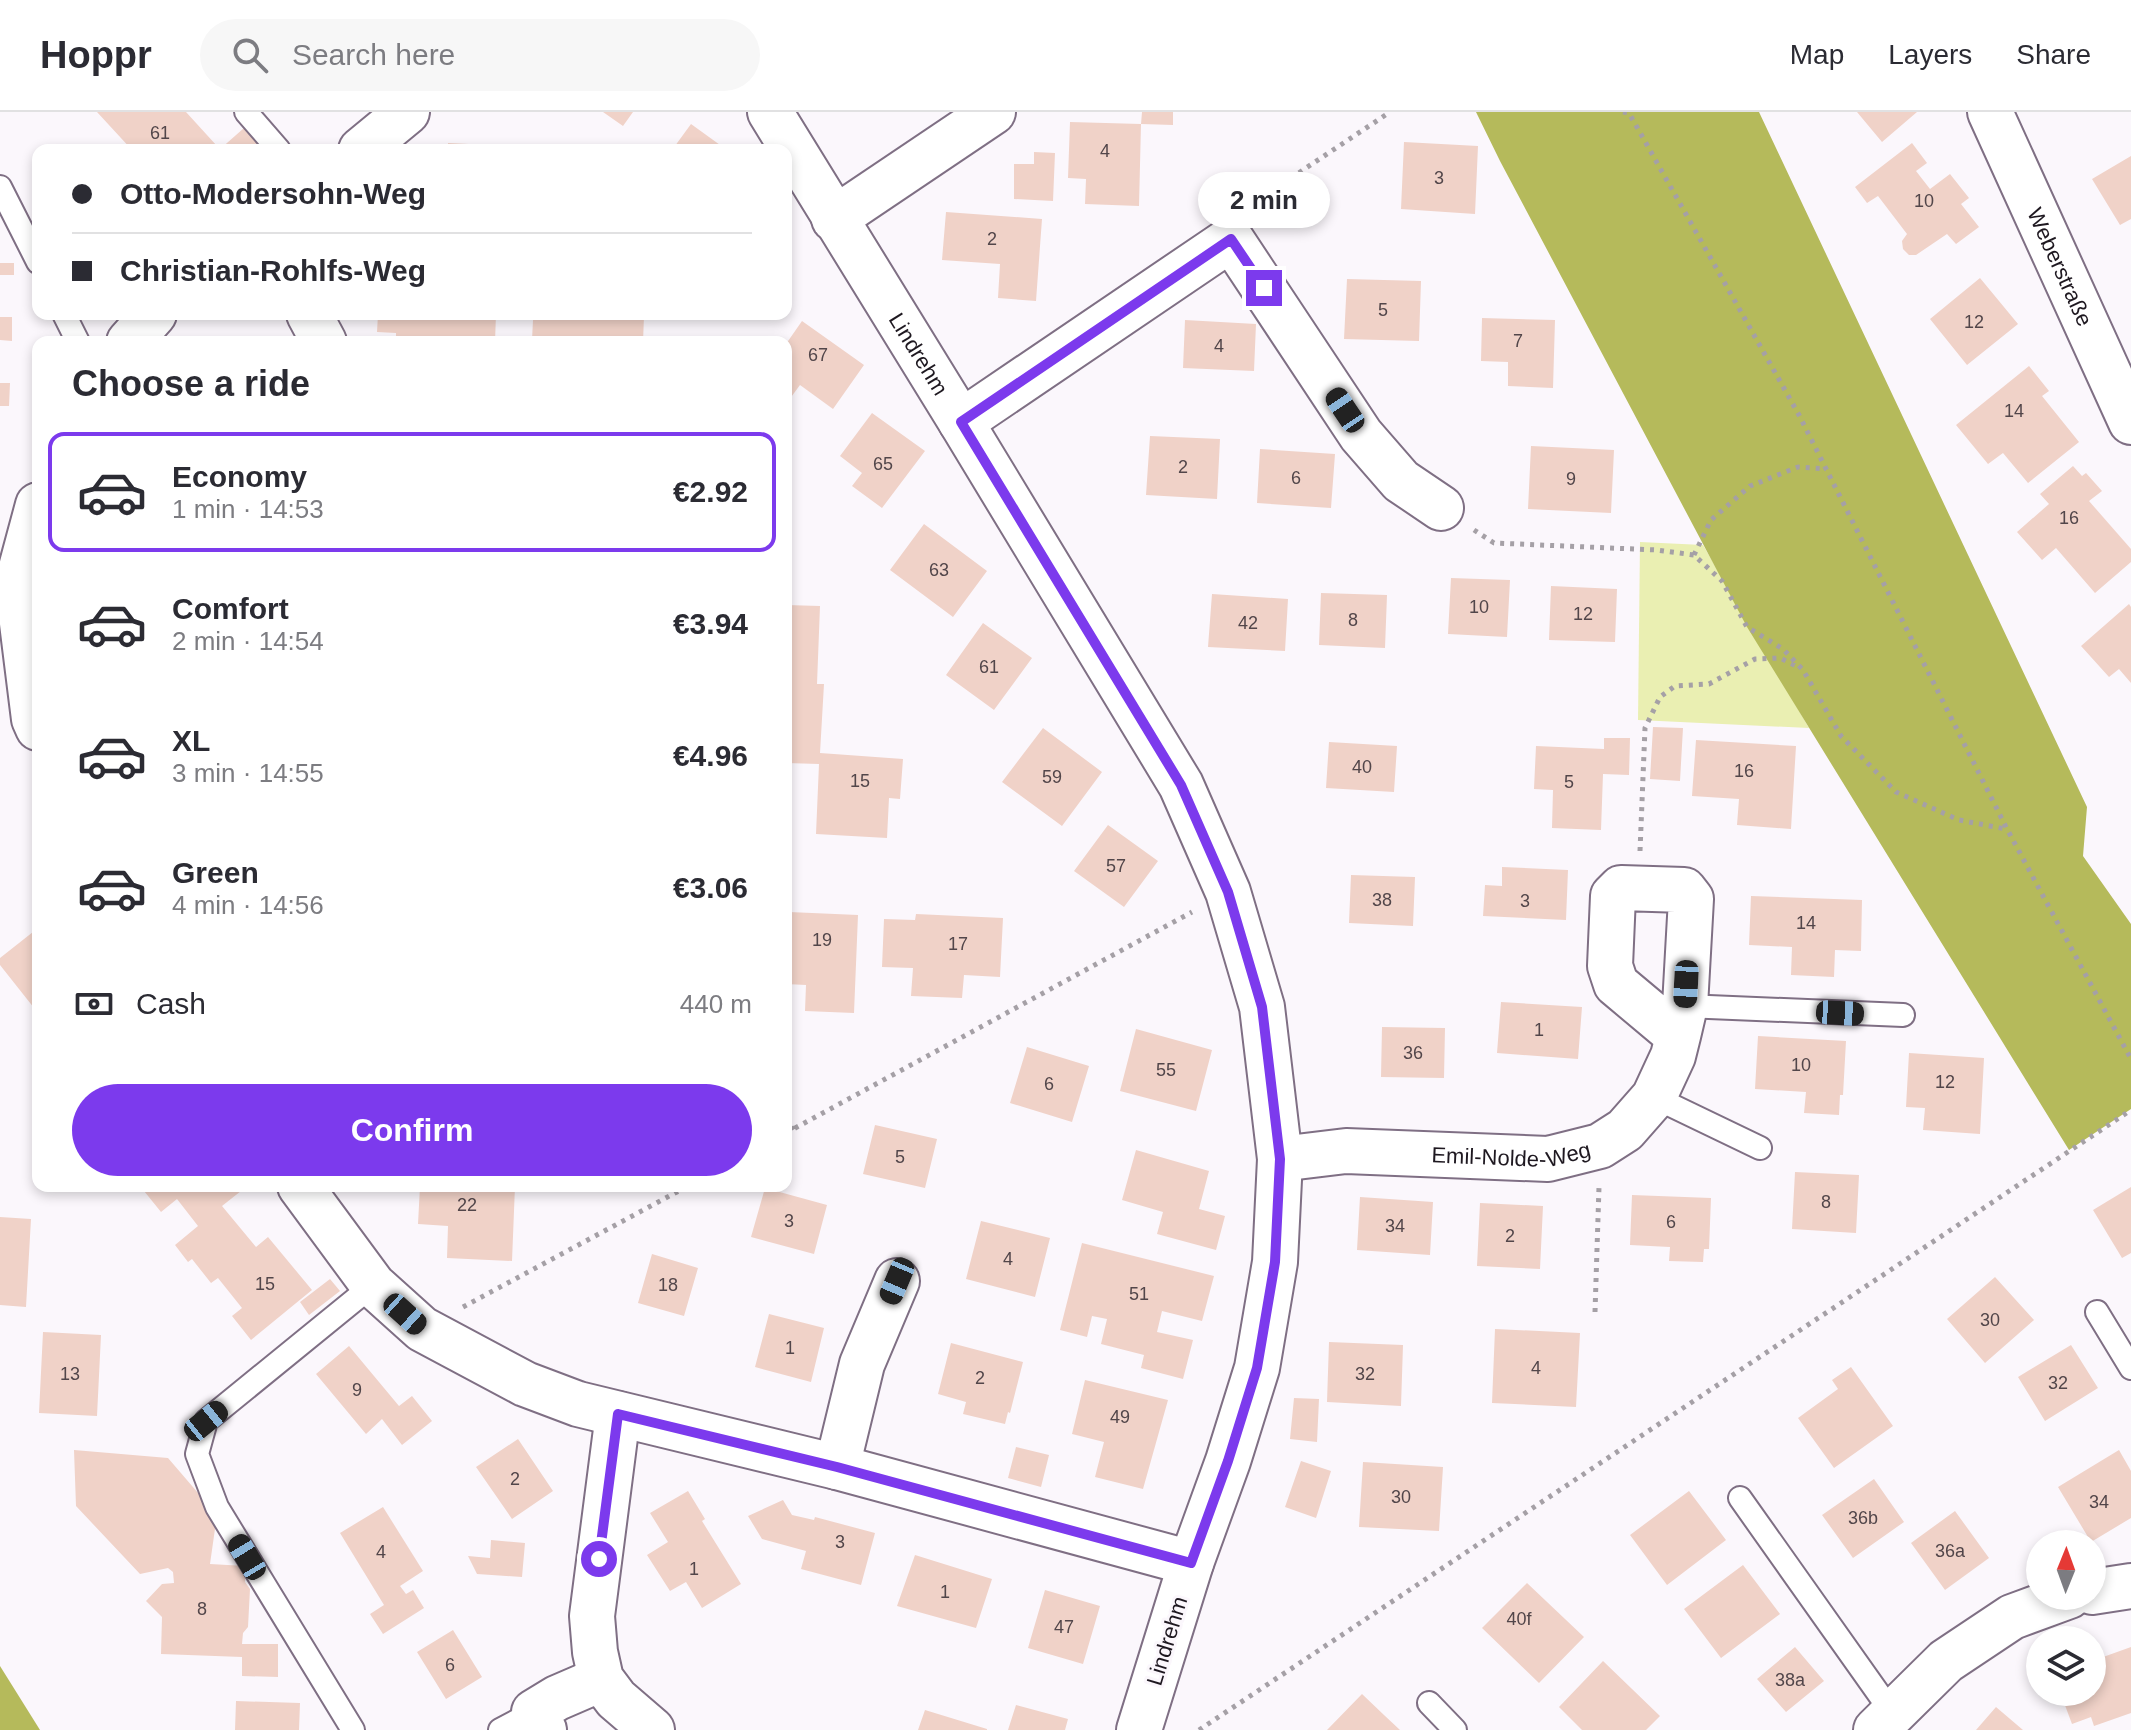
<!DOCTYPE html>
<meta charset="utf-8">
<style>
body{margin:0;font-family:Helvetica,sans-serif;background:#f7f7f7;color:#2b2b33;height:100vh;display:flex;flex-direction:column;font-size:30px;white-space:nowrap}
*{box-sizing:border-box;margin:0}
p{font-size:26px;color:#7c7c81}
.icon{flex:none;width:44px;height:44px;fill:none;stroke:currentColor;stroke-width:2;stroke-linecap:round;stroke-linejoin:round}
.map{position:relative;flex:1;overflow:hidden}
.panel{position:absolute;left:32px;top:224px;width:760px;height:856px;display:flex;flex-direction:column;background:#fff;border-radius:16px;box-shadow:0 4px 12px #0003}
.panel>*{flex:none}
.banner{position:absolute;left:32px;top:32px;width:760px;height:176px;border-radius:16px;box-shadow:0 4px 12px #0003;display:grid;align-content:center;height:176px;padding:0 40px;background:#fff}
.needle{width:52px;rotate:1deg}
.fabs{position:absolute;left:2026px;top:1418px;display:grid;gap:16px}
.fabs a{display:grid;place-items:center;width:80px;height:80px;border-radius:50%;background:#fff;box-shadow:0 4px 12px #0003;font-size:40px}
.end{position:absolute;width:36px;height:36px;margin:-18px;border:10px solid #7c3aed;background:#fff;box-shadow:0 0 0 4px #fff}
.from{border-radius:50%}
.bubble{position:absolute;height:56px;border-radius:28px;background:#fff;box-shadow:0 4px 12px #0003;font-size:26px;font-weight:700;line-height:56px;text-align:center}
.car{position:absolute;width:24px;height:48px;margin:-24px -12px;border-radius:10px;box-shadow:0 0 6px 2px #0007;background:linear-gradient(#222 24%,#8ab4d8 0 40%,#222 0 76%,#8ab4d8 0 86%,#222 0)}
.banner b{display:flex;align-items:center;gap:28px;height:76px;font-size:30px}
.banner b+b{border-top:2px solid #e1e1e2}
.banner i{width:20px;height:20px;background:#2b2b33}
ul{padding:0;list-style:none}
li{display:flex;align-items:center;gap:24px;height:120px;margin:0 16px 12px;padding:0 24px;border:4px solid transparent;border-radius:16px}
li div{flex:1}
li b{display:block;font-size:30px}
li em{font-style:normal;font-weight:700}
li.on{border-color:#7c3aed}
li>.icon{width:72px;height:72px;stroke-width:1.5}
h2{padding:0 40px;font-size:36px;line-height:96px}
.pay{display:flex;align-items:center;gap:20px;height:88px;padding:0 40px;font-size:30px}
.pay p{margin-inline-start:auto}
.cta{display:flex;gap:16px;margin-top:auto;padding:16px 40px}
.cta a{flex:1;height:92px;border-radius:48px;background:#7c3aed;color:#fff;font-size:32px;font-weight:700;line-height:92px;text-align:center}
header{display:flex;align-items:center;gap:48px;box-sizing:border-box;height:112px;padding:0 40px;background:#fff;border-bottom:2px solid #e1e1e2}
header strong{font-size:38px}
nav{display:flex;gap:44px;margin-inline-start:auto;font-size:28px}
.search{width:560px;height:72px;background:#f7f7f7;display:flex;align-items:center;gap:20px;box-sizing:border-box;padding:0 28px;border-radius:44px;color:#7c7c81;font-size:30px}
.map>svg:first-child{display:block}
</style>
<header>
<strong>Hoppr</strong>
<div class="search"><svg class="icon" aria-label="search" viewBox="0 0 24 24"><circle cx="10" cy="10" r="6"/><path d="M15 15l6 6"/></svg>Search here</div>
<nav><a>Map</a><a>Layers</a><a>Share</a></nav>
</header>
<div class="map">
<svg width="2131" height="1618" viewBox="0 0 2131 1618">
<rect width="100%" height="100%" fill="#fbf7fc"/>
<path fill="#eaefb2" d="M1640,430L1703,433L1809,616L1638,608Z"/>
<path fill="#b5ba5b" d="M1476,0H1759L2087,695L2083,744L2131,812V997L2069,1038L1747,515L1500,49Z
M0,1554L40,1618H0Z"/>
<path fill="#f0d2c8" d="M97,0H186L217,34L212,38H132Z
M603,0H633L623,14Z
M1142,0H1173V13L1141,12Z
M1857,0H1917L1882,30Z
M1070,10L1141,12L1139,94L1085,92L1086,67L1068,66Z
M691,12L727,38H672Z
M244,16L264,38H219Z
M1404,30L1478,34L1475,102L1401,97Z
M448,31L530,35V38H448Z
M1912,31L1927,51L1916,59L1930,77L1950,62L1969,86L1961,92L1979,115L1956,132L1947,122L1916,143H1909L1903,137L1902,129L1907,122L1878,84L1867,91L1855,75Z
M1034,40L1055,41L1053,89L1014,87V52H1034Z
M2131,44V107L2120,113L2092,67Z
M946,100L1042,107L1036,189L998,186L1000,152L942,148Z
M0,151H14V163H0Z
M1980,166L2018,212L1967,253L1930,207Z
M1347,167L1421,169L1419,229L1344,227Z
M378,202H496L495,230H396V221L377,220Z
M509,202H626V204H644L643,230L532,228L533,208L508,207Z
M0,205H12V229L0,228Z
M1482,206L1555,208L1553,276L1508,274V250L1481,249Z
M1185,208L1256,212L1254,259L1183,256Z
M802,209L864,253L833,297L800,273L786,292V232Z
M2029,254L2049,279L2042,284L2079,330L2028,371L2003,341L1988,352L1956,313Z
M0,271H10L9,294H0Z
M872,301L925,339L882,396L852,374L862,361L840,344Z
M1150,324L1220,327L1217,387L1146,383Z
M1531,334L1614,338L1611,401L1528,397Z
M1260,337L1335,342L1331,396L1257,391Z
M2073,354L2082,364L2086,361L2102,379L2089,389L2131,437V450L2095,481L2056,436L2042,448L2017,420L2049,392L2040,382Z
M924,412L987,459L953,505L890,458Z
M1451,466L1510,468L1507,525L1448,522Z
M1551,474L1617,477L1615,530L1549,528Z
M1321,481L1387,483L1385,536L1319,533Z
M1212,482L1288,487L1285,539L1208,535Z
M2129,492L2131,495V571L2119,557L2109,565L2081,534Z
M786,493L820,494L817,572H824L820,641L903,647L900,687L889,686L887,726L816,722L819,652L786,651Z
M983,511L1032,546L994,598L946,563Z
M1653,615L1683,616L1680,669L1650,667Z
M1043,616L1102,660L1062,714L1002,670Z
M1604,626H1630L1629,663L1603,662L1601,718L1552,716L1553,678L1534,677L1536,634L1604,637Z
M1696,628L1796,634L1791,717L1737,713L1739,687L1692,684Z
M1329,630L1397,634L1394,680L1326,676Z
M1108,713L1158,749L1124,795L1074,759Z
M1502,755L1568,758L1566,808L1483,804L1485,773L1502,774Z
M1351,763L1415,765L1413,814L1349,811Z
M1751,784L1862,788L1861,839L1835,838L1834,865L1791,863L1792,835L1749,833Z
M789,800L858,803L854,901L805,899L806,873L786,872Z
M916,802L1003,806L1000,865L964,863L962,886L911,884L913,856L882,855L884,807L915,808Z
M38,816V901L0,853V846Z
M1501,890L1582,895L1578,947L1497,941Z
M1382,915L1445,916L1444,966L1381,965Z
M1136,917L1212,938L1196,999L1120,979Z
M1758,924L1846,929L1843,983H1840L1839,1003L1804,1001L1806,980L1755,977Z
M1027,935L1089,954L1072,1010L1010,991Z
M1909,941L1984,946L1980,1022L1923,1018L1925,996L1906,995Z
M875,1013L937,1027L925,1076L863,1062Z
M1136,1038L1209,1059L1199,1097L1225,1104L1216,1138L1157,1122L1163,1100L1122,1088Z
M1795,1060L1859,1063L1856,1121L1792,1117Z
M140,1074H236L241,1079L222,1094L256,1135L268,1125L312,1178L251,1228L232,1204L242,1196L218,1166L211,1171L192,1147L188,1150L175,1133L198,1114L177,1087L161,1100Z
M420,1074H515L512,1149L447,1146L448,1114L418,1112Z
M2131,1075V1141L2122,1146L2093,1098Z
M765,1076L827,1093L814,1142L751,1125Z
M1632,1083L1711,1086L1709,1137H1704L1703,1150L1669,1149L1670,1135L1630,1133Z
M1360,1085L1433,1090L1430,1143L1357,1138Z
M1480,1091L1543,1094L1540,1157L1477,1154Z
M0,1105L31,1107L26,1195L0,1193Z
M981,1109L1050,1126L1035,1185L966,1167Z
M1082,1131L1214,1164L1202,1209L1162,1199L1157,1220L1193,1228L1183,1267L1141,1256L1144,1243L1101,1232L1107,1207L1092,1204L1087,1225L1060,1218Z
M652,1142L698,1156L684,1204L638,1191Z
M1995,1165L2034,1208L1985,1251L1947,1207Z
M330,1167L340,1179L309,1203L300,1190Z
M769,1202L824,1216L811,1270L755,1255Z
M1495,1217L1580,1221L1576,1295L1492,1291Z
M43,1220L101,1223L97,1304L39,1301Z
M1329,1230L1403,1233L1401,1294L1327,1290Z
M951,1231L1023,1250L1010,1301L1008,1300L1005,1312L963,1302L966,1290L938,1282Z
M2071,1233L2098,1276L2045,1309L2018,1265Z
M349,1234L399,1294L412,1284L432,1309L402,1333L382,1307L366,1322L316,1262Z
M1851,1255L1893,1314L1834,1356L1798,1306L1838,1277L1832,1268Z
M1085,1268L1168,1288L1143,1377L1095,1365L1104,1330L1072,1322Z
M1294,1286L1319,1287L1317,1330L1290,1327Z
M518,1327L553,1379L512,1407L476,1355Z
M1016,1335L1049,1343L1041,1375L1008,1366Z
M74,1338L168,1346L217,1403L210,1452L245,1454V1470L250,1477L248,1515L243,1521L242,1532H278V1565L242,1564V1545L161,1542L162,1505L146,1489L162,1472L174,1471L173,1460L168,1456L140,1462L76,1394Z
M2119,1338L2131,1359V1406L2091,1430L2058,1375Z
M1301,1349L1331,1359L1316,1406L1285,1395Z
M1363,1350L1443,1355L1439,1419L1359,1415Z
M1874,1367L1904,1410L1853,1446L1822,1403Z
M688,1379L705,1407L702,1409L741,1472L702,1496L686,1470L670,1479L647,1443L668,1430L650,1401Z
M1689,1379L1726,1428L1667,1473L1630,1423Z
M783,1388L792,1403L814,1408L815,1405L875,1421L861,1473L801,1457L806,1439L762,1427L748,1404Z
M383,1395L423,1459L400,1474L406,1482L413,1478L424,1496L383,1522L370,1502L384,1493L340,1421Z
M1955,1399L1989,1446L1945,1478L1911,1431Z
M491,1428L525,1431L522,1465L477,1462L468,1444L490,1446Z
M915,1443L992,1467L976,1516L897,1494Z
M1743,1453L1780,1502L1721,1546L1684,1497Z
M1527,1471L1584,1525L1539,1571L1482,1516Z
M1045,1478L1100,1494L1083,1552L1028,1536Z
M453,1518L482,1565L446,1587L417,1540Z
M1795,1535L1824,1569L1786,1600L1757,1567Z
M2131,1535V1601L2094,1614L2091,1605L2072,1612L2060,1580H2092V1549Z
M1603,1549L1660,1604L1646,1618H1582L1559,1595Z
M1362,1582L1384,1603L1400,1618H1327Z
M236,1589L300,1591L299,1618H235Z
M1016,1593L1068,1607L1065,1618H1008Z
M1996,1595L2023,1618H1976Z
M925,1598L987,1617V1618H918Z"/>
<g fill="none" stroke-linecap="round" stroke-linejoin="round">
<defs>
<path id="lane" d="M246,0L279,38
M0,75L38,150
M64,202L78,230
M1685,894L1903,903
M1654,985L1760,1036
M2097,1200L2131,1256
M1740,1386L1893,1602
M1429,1591L1455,1618
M353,1618L217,1395L197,1342L206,1309L373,1173
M500,1618L534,1600"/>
<g id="street">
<path id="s1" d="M770,0L961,310L1181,673L1228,780L1262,895L1280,1047L1275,1150L1257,1256L1228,1349L1191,1451L1139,1618"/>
<path id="s2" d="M1990,0L2131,310"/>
<path d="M361,38L407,0"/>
<path d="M834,107L993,0"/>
<path d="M309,202L324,230"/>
<path d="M129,230L154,202"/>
<path d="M961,310L1231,127L1361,323L1401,369L1441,396"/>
<path d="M38,393L17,471L34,607L38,616"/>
<path id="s3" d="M1280,1047L1346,1039L1548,1047L1600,1034L1625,1018L1654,985L1673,944L1678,924L1616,872L1610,854L1613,784L1621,776L1684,778L1691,787L1685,894L1678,924"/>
<path d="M300,1074L373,1173L422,1217L525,1272L578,1292L837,1355L1191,1451"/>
<path d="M618,1302L592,1504L595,1540L601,1567L616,1587L652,1618"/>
<path d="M837,1355L862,1252L897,1169"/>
<path d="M2092,1480L2131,1474"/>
<path d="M544,1618L534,1600L557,1586L601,1567"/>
<path d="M1876,1618L1946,1549L2012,1505L2069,1484"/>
</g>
</defs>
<use href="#lane" stroke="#7f6f84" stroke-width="26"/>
<use href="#street" stroke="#7f6f84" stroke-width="48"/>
<path stroke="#a5a0a6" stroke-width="5" stroke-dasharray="4 6" stroke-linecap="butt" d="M1623,0L1629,1L1799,303L2007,717L2131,947
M1249,94L1390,0
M1474,418L1494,431L1657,438L1694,443L1722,469L1747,515L1783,537L1803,558L1841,624L1896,680L1959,708L2006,717
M1694,443L1711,408L1750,374L1798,355L1826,357
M1640,739L1645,616L1660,585L1675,574L1709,572L1755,547L1780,546L1800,556
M786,1006L793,1018
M786,1021L1192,800
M463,1195L688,1074
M1595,1200L1599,1075
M1199,1618L2131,998"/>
<use href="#lane" stroke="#fff" stroke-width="22"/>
<use href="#street" stroke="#fff" stroke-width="44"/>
</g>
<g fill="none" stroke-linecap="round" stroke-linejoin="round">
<path stroke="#7c3aed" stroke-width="10" d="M599,1447L618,1302L837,1355L1191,1451L1228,1349L1257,1256L1275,1150L1280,1047L1262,895L1228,780L1181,673L961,310L1231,127L1264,176"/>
</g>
<g text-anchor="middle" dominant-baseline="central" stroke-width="6" stroke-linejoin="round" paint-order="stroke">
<g font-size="18" fill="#52464a">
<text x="160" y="21">61</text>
<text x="1105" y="39">4</text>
<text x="1439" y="66">3</text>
<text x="1924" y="89">10</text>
<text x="992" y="127">2</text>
<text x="1383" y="198">5</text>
<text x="1974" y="210">12</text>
<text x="1518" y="229">7</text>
<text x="1219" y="234">4</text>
<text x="818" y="243">67</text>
<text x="2014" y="299">14</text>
<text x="883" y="352">65</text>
<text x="1183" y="355">2</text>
<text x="1296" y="366">6</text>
<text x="1571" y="367">9</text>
<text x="2069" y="406">16</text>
<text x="939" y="458">63</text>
<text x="1479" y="495">10</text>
<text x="1583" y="502">12</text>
<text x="1353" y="508">8</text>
<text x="1248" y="511">42</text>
<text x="989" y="555">61</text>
<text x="1362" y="655">40</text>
<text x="1744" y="659">16</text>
<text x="1052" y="665">59</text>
<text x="860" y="669">15</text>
<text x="1569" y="670">5</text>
<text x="1116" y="754">57</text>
<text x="1382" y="788">38</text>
<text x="1525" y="789">3</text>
<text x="1806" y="811">14</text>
<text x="822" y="828">19</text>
<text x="958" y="832">17</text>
<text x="1539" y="918">1</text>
<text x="1413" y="941">36</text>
<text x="1801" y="953">10</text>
<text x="1166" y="958">55</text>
<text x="1945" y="970">12</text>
<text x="1049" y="972">6</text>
<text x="900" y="1045">5</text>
<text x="1826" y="1090">8</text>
<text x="467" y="1093">22</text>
<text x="789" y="1109">3</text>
<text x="1671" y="1110">6</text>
<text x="1395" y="1114">34</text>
<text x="1510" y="1124">2</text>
<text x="1008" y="1147">4</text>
<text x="265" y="1172">15</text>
<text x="668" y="1173">18</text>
<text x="1139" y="1182">51</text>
<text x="1990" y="1208">30</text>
<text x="790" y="1236">1</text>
<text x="1536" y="1256">4</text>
<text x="70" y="1262">13</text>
<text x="1365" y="1262">32</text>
<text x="980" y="1266">2</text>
<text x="2058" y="1271">32</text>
<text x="357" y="1278">9</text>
<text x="1120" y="1305">49</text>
<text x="515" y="1367">2</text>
<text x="1401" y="1385">30</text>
<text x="2099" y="1390">34</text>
<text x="1863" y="1406">36b</text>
<text x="840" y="1430">3</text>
<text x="1950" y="1439">36a</text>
<text x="381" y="1440">4</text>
<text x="694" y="1457">1</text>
<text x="945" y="1480">1</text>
<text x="202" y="1497">8</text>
<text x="1519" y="1507">40f</text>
<text x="1064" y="1515">47</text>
<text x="450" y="1553">6</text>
<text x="1790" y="1568">38a</text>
</g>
<g font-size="22" fill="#1e1820" stroke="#fbf7fc">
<text stroke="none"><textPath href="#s2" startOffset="170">Weberstraße</textPath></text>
<text stroke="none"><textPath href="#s1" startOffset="284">Lindrehm</textPath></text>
<text stroke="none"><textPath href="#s3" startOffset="232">Emil-Nolde-Weg</textPath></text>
<text transform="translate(1167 1529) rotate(-73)">Lindrehm</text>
</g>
</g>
</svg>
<div class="fabs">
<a><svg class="needle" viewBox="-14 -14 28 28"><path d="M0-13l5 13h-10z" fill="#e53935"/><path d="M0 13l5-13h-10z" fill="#7c7c81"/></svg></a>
<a><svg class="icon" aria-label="layers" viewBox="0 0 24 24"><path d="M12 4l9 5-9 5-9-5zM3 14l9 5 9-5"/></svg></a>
</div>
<i class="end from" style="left:599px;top:1447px"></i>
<i class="end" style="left:1264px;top:176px"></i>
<div class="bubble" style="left:1198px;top:60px;width:132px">2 min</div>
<i class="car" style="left:1345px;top:298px;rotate:326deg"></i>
<i class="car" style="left:1686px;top:872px;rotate:183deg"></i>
<i class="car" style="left:1840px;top:901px;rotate:93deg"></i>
<i class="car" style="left:897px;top:1169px;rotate:203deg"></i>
<i class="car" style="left:405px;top:1202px;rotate:132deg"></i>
<i class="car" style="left:206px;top:1309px;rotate:51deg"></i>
<i class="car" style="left:247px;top:1445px;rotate:329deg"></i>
<div class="banner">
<b><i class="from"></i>Otto-Modersohn-Weg</b>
<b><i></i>Christian-Rohlfs-Weg</b>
</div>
<section class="panel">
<h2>Choose a ride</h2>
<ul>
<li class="on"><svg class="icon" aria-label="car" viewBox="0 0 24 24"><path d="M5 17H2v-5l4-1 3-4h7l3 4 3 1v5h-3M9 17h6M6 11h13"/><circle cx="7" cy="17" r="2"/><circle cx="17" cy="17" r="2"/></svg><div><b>Economy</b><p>1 min · 14:53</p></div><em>€2.92</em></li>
<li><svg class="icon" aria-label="car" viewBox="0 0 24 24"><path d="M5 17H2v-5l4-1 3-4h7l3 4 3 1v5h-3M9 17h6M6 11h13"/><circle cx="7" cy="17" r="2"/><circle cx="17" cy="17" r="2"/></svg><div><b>Comfort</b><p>2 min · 14:54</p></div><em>€3.94</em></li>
<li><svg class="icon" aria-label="car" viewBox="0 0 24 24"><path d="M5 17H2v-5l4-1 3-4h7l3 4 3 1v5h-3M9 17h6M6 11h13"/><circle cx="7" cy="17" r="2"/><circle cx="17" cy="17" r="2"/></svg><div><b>XL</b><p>3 min · 14:55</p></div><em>€4.96</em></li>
<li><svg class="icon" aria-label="car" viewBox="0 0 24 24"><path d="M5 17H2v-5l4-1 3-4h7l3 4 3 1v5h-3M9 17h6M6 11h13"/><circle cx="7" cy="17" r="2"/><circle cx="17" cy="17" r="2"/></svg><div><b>Green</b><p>4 min · 14:56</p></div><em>€3.06</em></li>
</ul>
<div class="pay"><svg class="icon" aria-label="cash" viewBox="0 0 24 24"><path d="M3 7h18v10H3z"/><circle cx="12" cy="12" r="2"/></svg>Cash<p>440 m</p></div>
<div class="cta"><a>Confirm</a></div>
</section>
</div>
